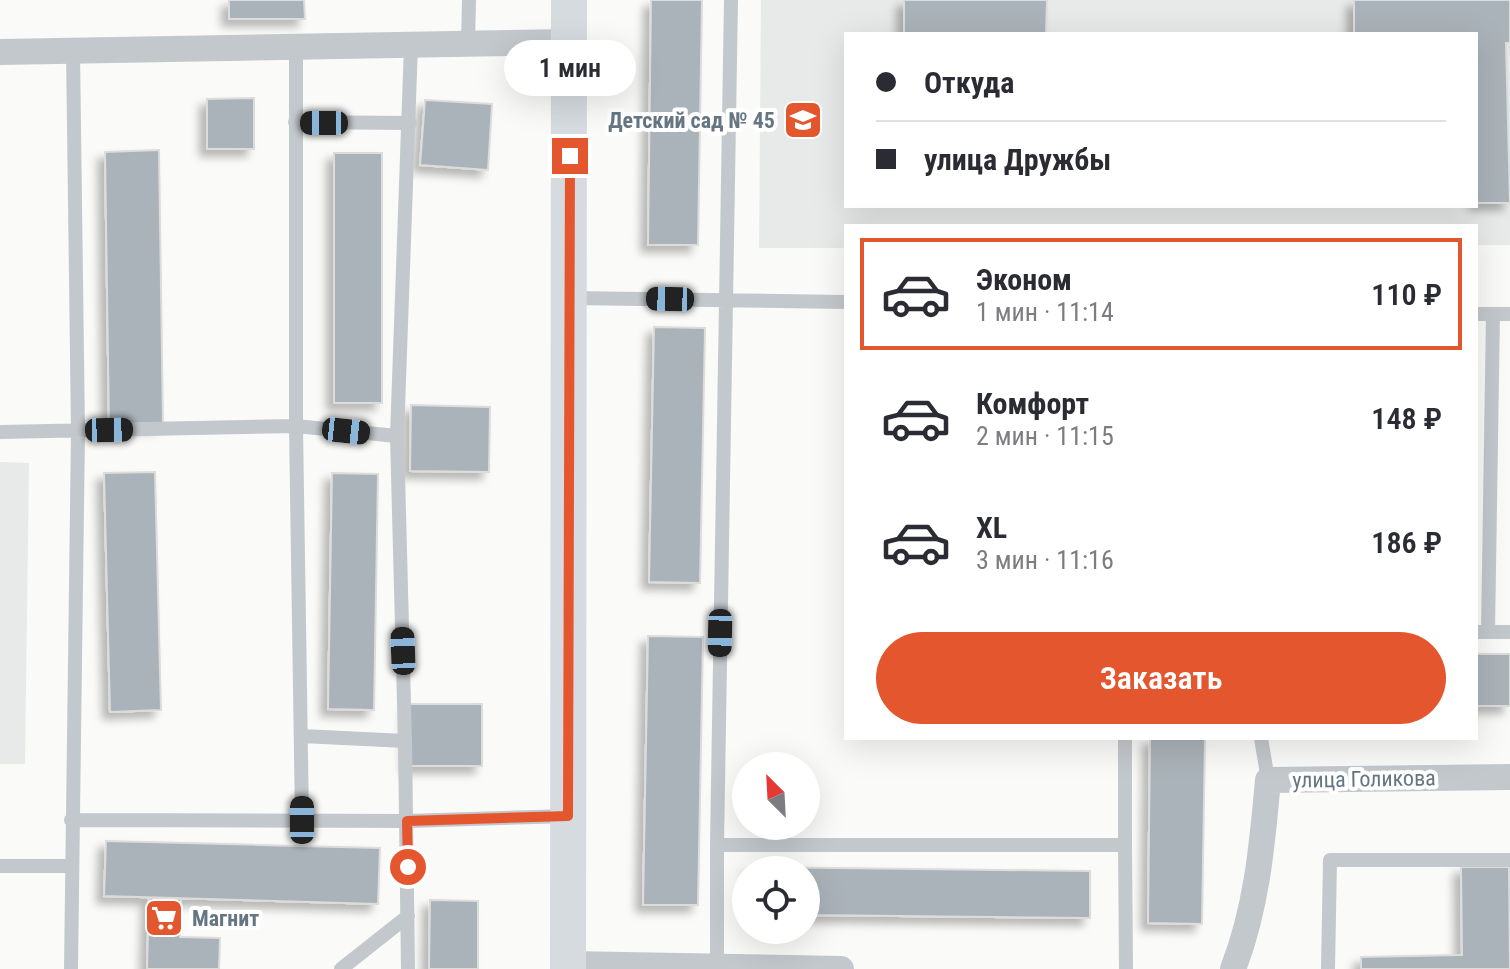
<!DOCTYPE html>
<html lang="ru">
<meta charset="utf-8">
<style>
body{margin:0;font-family:"Roboto Condensed",sans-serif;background:#f2f2f3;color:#2b2b33;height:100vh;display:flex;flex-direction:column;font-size:30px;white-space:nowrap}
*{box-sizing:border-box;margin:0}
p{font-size:26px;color:#7c7c81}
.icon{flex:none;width:44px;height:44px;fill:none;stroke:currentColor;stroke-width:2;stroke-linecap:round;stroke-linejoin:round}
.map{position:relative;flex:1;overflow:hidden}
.side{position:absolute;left:844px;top:224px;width:634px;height:516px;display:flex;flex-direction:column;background:#fff;border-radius:0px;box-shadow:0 8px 32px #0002}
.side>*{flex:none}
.hud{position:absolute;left:844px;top:32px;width:634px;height:176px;border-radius:0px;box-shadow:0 8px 32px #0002;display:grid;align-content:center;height:176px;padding:0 32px;background:#fff}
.needle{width:52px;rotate:336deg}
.fabs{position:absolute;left:732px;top:752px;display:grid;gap:16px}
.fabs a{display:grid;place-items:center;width:88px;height:88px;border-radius:50%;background:#fff;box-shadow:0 8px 32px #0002;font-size:40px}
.end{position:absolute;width:36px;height:36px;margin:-18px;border:10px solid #e4572e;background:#fff;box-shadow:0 0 0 4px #fff}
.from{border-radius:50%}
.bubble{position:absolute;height:56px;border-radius:28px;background:#fff;box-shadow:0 8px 32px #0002;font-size:26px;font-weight:600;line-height:56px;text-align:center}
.car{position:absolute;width:24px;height:48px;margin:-24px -12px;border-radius:10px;box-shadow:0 0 6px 2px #0007;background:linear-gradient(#222 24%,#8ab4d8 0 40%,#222 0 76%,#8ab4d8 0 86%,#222 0)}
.hud b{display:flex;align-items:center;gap:28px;height:76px;font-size:30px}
.hud b+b{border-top:2px solid #e1e1e2}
.hud i{width:20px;height:20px;background:#2b2b33}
ul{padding:14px 0 0;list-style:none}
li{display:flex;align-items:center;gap:24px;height:112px;margin:0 16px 12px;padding:0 16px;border:4px solid transparent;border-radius:0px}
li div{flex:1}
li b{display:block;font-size:30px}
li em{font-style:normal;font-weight:600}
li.on{border-color:#e4572e}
li>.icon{width:72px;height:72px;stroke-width:1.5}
.cta{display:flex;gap:16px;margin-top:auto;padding:16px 32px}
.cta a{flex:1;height:92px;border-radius:48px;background:#e4572e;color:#fff;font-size:32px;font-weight:600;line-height:92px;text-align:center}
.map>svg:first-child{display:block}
</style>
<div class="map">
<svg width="1510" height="969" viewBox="0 0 1510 969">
<defs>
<filter id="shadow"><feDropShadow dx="-7" dy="7" stdDeviation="4" flood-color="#0004"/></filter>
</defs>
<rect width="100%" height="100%" fill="#fafaf8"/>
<path fill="#e8e9e9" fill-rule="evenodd" d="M761,0H1510V245H1476V226H846V248H759ZM846,34H1476V206H846Z
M0,462L29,463L25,764H0Z"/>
<path fill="#aab3b9" stroke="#dcdcda" stroke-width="2" filter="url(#shadow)" d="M229,0H304L305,19H229Z
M651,0H702L698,245H648Z
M904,0H1047L1046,34H904Z
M1354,0H1510V43H1506L1510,203H1476V34H1354Z
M254,98V149H207V99Z
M425,100L492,104L488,170L420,165Z
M159,150L163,425L109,426L105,152Z
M334,153H382V403H334Z
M654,327L705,328L700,583L649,582Z
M411,405L490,407L489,472L410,471Z
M155,472L161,710L110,712L104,473Z
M332,473L378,474L374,710L328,709Z
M648,636L703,637L698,905H643Z
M1476,654H1510V706H1476Z
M409,704H482V766H409Z
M1150,738H1205L1202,924L1148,923Z
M106,841L380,848L378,904L104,896Z
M750,867L1090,871V918L806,915V870H750Z
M1461,867H1509L1510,969H1361V957L1462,955Z
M149,898L181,899L180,937L220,938L219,969H147Z
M430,900L478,901V969H429Z"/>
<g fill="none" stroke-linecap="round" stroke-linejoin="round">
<path stroke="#c3c8cc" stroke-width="14" d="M468,44L469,0
M296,47V426L302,820
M295,122L410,123
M571,298L846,302
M1476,314H1510
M0,432L296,426L397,436
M1476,632H1510
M1488,632L1493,314
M302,736L405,741L408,969
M1261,738L1268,780
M405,741L397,436L411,45
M71,820L407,821L568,816
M717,845L731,0
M1125,845V738
M0,866H71
M71,969L78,431L73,50
M341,969L408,916
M717,969V845H1125L1126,969
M1328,969L1330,860H1510"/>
<path stroke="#c3c8cc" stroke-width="26" d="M0,52L569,42
M569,964L841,969
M1233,969C1257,907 1262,846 1268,780L1510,777"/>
<path stroke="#d6dbdf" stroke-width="36" d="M568,969L569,0"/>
</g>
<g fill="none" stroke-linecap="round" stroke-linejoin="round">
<path stroke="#e4572e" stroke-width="10" d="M408,867L407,821L568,816L570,156"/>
</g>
<defs>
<symbol id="school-square" viewBox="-11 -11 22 22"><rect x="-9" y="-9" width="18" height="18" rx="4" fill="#e4572e" stroke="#fff"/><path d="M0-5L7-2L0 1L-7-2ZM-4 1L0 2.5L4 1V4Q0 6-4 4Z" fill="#fff"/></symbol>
<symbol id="supermarket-square" viewBox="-11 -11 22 22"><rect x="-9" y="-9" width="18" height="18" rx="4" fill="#e4572e" stroke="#fff"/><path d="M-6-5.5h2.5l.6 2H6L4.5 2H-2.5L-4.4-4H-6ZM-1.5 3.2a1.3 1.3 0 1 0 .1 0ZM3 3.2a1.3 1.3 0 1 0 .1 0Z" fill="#fff"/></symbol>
</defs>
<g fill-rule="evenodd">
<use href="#school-square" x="781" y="98" width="44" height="44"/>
<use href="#supermarket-square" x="142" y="896" width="44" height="44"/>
</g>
<g text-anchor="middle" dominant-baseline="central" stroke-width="8" stroke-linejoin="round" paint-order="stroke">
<g font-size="22" font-weight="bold" fill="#657683" stroke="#fff" text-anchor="end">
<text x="775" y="120">Детский сад № 45</text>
<text x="192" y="918" text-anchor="start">Магнит</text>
</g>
<g font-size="22" fill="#657683" stroke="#fff">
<text transform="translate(1364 779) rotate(-1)">улица Голикова</text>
</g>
</g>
</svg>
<div class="fabs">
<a><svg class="needle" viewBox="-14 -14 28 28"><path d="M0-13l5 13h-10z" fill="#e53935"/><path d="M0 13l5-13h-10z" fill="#7c7c81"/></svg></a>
<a><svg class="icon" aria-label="locate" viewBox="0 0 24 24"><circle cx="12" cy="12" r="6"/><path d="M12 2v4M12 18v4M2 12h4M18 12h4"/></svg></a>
</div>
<i class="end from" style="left:408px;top:867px"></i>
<i class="end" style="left:570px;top:156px"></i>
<div class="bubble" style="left:504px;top:40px;width:132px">1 мин</div>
<i class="car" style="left:324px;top:123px;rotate:270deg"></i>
<i class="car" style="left:670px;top:299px;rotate:271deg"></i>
<i class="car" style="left:109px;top:430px;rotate:89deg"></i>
<i class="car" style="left:346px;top:431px;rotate:96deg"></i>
<i class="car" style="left:720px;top:633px;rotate:181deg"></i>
<i class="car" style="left:403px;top:651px;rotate:358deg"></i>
<i class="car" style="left:302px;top:820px;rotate:0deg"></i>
<div class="hud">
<b><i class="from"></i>Откуда</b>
<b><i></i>улица Дружбы</b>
</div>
<section class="side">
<ul>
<li class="on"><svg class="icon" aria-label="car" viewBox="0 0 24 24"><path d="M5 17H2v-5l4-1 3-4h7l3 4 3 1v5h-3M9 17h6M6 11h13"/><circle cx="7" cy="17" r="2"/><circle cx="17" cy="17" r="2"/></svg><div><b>Эконом</b><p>1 мин · 11:14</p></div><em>110 ₽</em></li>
<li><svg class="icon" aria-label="car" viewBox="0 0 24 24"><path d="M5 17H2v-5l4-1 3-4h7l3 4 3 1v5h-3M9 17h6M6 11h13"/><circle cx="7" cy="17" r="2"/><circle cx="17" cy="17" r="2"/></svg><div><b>Комфорт</b><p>2 мин · 11:15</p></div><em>148 ₽</em></li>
<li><svg class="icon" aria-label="car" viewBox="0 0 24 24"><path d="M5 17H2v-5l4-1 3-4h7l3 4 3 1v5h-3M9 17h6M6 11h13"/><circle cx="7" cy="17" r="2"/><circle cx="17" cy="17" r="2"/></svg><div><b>XL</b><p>3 мин · 11:16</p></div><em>186 ₽</em></li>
</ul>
<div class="cta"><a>Заказать</a></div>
</section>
</div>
